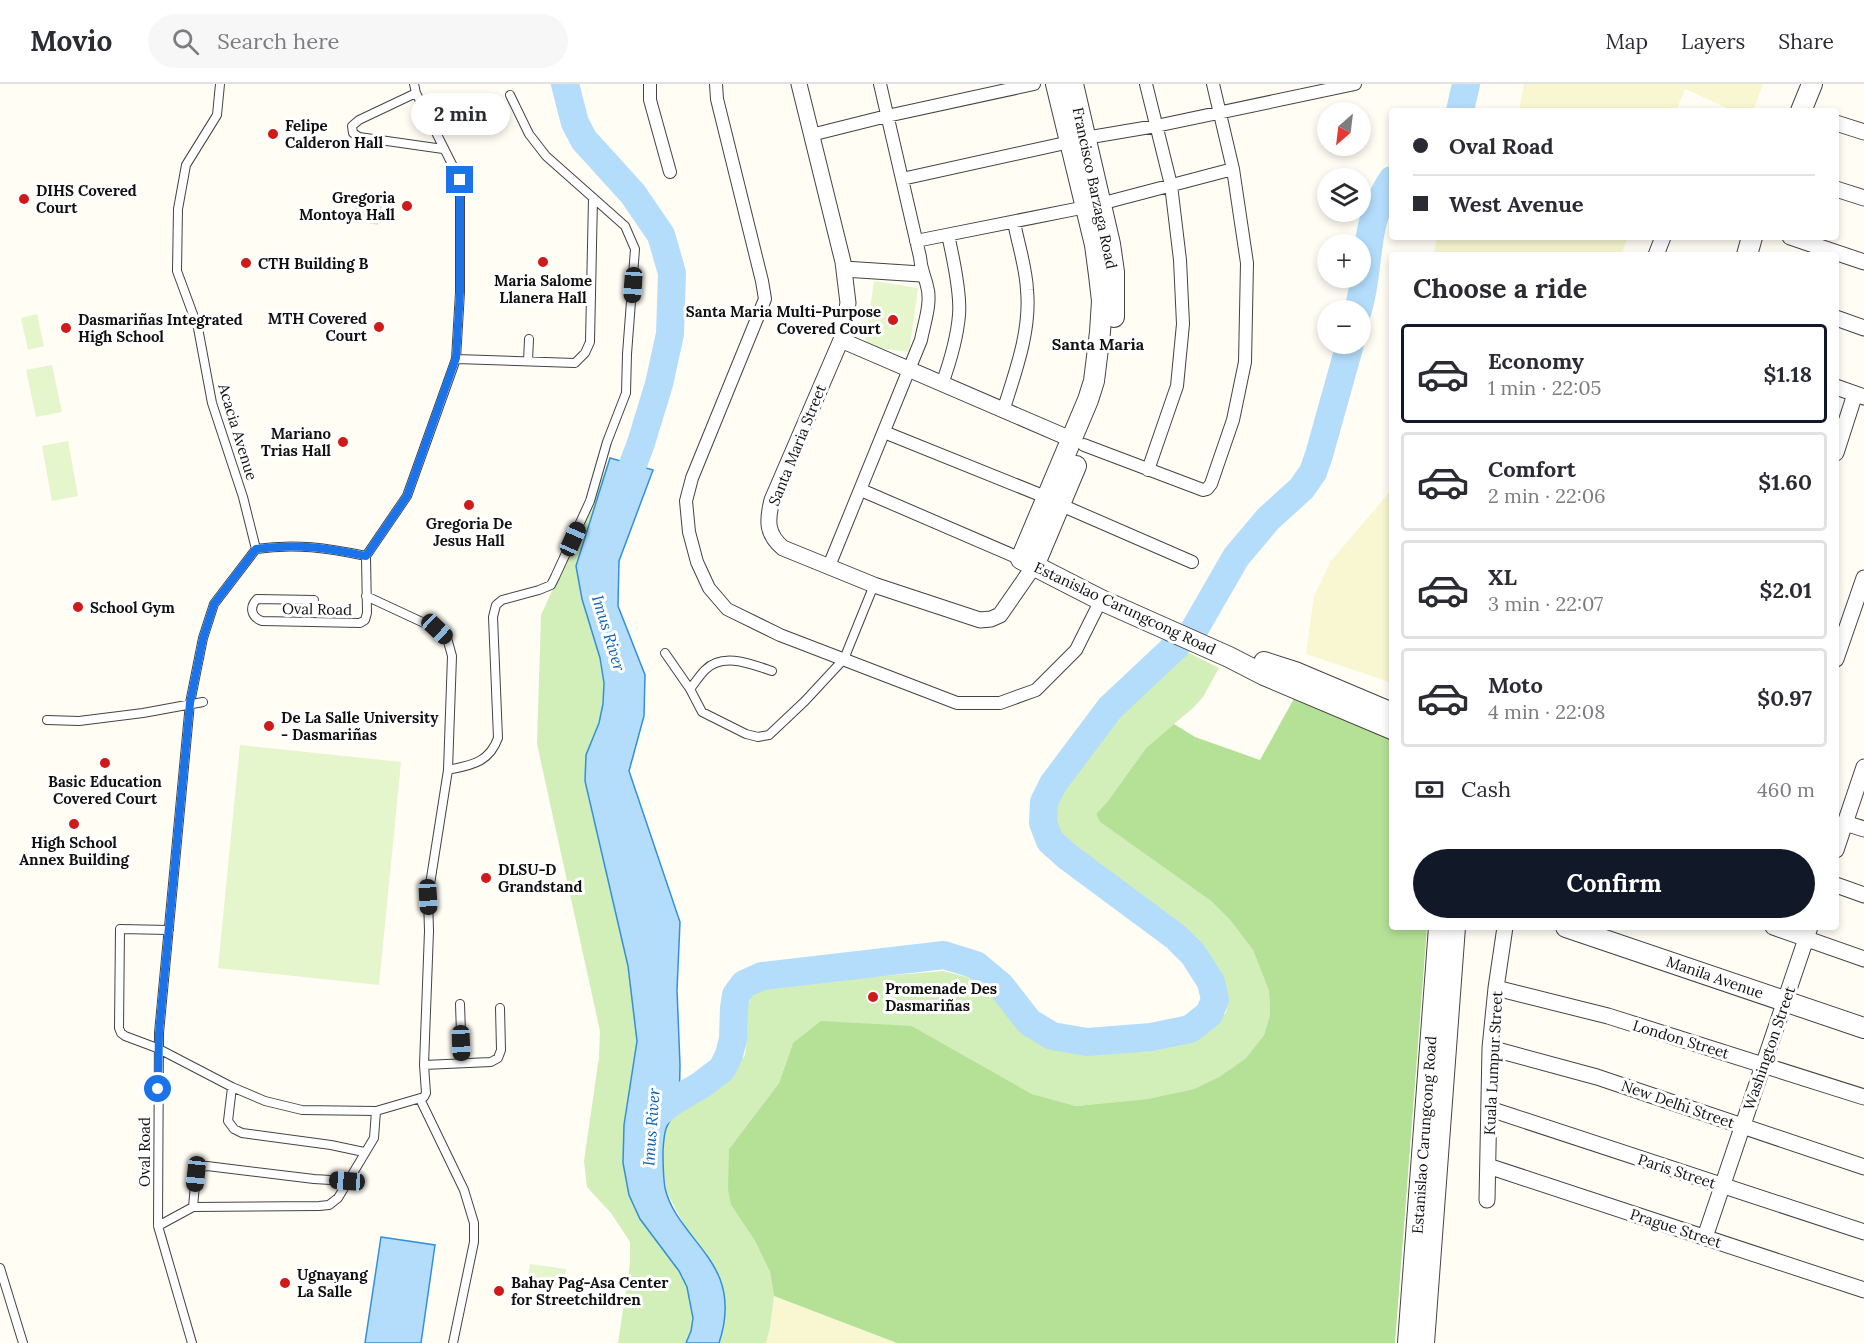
<!DOCTYPE html>
<meta charset="utf-8">
<style>
body{margin:0;font-family:Lora,serif;background:#f7f7f7;color:#2b2b33;height:100vh;display:flex;flex-direction:column;font-size:22px;white-space:nowrap}
*{box-sizing:border-box;margin:0}
p{font-size:20px;color:#7c7c81}
.icon{flex:none;width:33px;height:33px;fill:none;stroke:currentColor;stroke-width:2;stroke-linecap:round;stroke-linejoin:round}
.map{position:relative;flex:1;overflow:hidden}
.sheet{position:absolute;left:1389px;top:168px;width:450px;height:678px;display:flex;flex-direction:column;background:#fff;border-radius:6px;box-shadow:0 3px 9px #0003}
.sheet>*{flex:none}
.guide{position:absolute;left:1389px;top:24px;width:450px;height:132px;border-radius:6px;box-shadow:0 3px 9px #0003;display:grid;align-content:center;height:132px;padding:0 24px;background:#fff}
.needle{width:39px;rotate:208deg}
.buttons{position:absolute;left:1317px;top:18px;display:grid;gap:12px}
.buttons a{display:grid;place-items:center;width:54px;height:54px;border-radius:50%;background:#fff;box-shadow:0 3px 9px #0003;font-size:30px}
.end{position:absolute;width:27px;height:27px;margin:-14px;border:8px solid #1a73e8;background:#fff;box-shadow:0 0 0 3px #fff}
.from{border-radius:50%}
.bubble{position:absolute;height:42px;border-radius:21px;background:#fff;box-shadow:0 3px 9px #0003;font-size:20px;font-weight:800;line-height:42px;text-align:center}
.car{position:absolute;width:18px;height:36px;margin:-18px -9px;border-radius:8px;box-shadow:0 0 4px 2px #0007;background:linear-gradient(#222 24%,#8ab4d8 0 40%,#222 0 76%,#8ab4d8 0 86%,#222 0)}
.guide b{display:flex;align-items:center;gap:21px;height:57px;font-size:22px}
.guide b+b{border-top:2px solid #e1e1e2}
.guide i{width:15px;height:15px;background:#2b2b33}
ul{padding:0;list-style:none}
li{display:flex;align-items:center;gap:18px;height:99px;margin:0 12px 9px;padding:0 12px;border:3px solid #e1e1e2;border-radius:6px}
li div{flex:1}
li b{display:block;font-size:22px}
li em{font-style:normal;font-weight:800}
li.current{border-color:#111827}
li>.icon{width:54px;height:54px;stroke-width:1.5}
h2{padding:0 24px;font-size:27px;line-height:72px}
.pay{display:flex;align-items:center;gap:15px;height:66px;padding:0 24px;font-size:22px}
.pay p{margin-inline-start:auto}
.primary-button{display:flex;gap:12px;margin-top:auto;padding:12px 24px}
.primary-button a{flex:1;height:69px;border-radius:36px;background:#111827;color:#fff;font-size:24px;font-weight:800;line-height:69px;text-align:center}
header{display:flex;align-items:center;gap:36px;box-sizing:border-box;height:84px;padding:0 30px;background:#fff;border-bottom:2px solid #e1e1e2}
header strong{font-size:28px}
nav{display:flex;gap:33px;margin-inline-start:auto;font-size:21px}
.search{width:420px;height:54px;background:#f7f7f7;display:flex;align-items:center;gap:15px;box-sizing:border-box;padding:0 21px;border-radius:33px;color:#7c7c81;font-size:22px}
.map>svg:first-child{display:block}
</style>
<header>
<strong>Movio</strong>
<div class="search"><svg class="icon" aria-label="search" viewBox="0 0 24 24"><circle cx="10" cy="10" r="6"/><path d="M15 15l6 6"/></svg>Search here</div>
<nav><a>Map</a><a>Layers</a><a>Share</a></nav>
</header>
<div class="map">
<svg width="1864" height="1259" viewBox="0 0 1864 1259">
<rect width="100%" height="100%" fill="#fffdf4"/>
<path fill="#f8f7d1" d="M1524,0H1763L1753,27H1734L1685,5L1676,27H1519Z
M1437,153H1628L1621,171H1434Z
M1392,405V599L1306,570L1314,512L1331,477Z
M774,1212L897,1259H766L770,1244Z"/>
<path fill="#d2eeb9" d="M358,112L383,117L378,141L353,136Z
M610,374L576,481L582,515L600,574L604,599L603,620L599,639L586,671L628,882L637,957L624,1041L623,1079L629,1111L640,1135L679,1187L688,1203L693,1234L692,1247L686,1259H618L630,1180V1158L611,1129L587,1103L584,1077L599,973L600,947L537,660L541,531L589,426Z
M1187,568L1219,584L1203,613L1194,623L1146,664L1108,717L1096,730L1100,738L1211,817L1230,836L1253,866L1269,907L1270,931L1264,951L1246,974L1219,993L1194,1005L1147,1015L1076,1022L1032,1010L912,942L793,959L779,999L729,1065L731,1121L755,1157L770,1188L774,1212L770,1244L766,1259H719L720,1256L685,1143L666,1106L663,1081L664,1052L667,1038L679,1026L733,989L745,971L747,955V925L753,908L767,902L943,887L971,894L993,909L1023,948L1036,956L1056,963L1087,967L1148,966L1176,961L1195,953L1226,929L1228,919L1222,895L1202,864L1184,846L1112,791L1074,765L1059,751L1053,739L1054,722L1063,706L1119,630Z"/>
<path fill="#b5e197" d="M1296,611L1392,654V843H1427L1395,1259H897L774,1212L770,1188L755,1157L731,1121L728,1105L729,1065L779,999L793,959L821,937L912,942L1032,1010L1076,1022L1147,1015L1194,1005L1219,993L1246,974L1264,951L1270,931L1269,907L1253,866L1230,836L1211,817L1100,738L1096,730L1108,717L1146,664L1174,640L1195,653L1260,676Z"/>
<path fill="#e5f5cc" d="M874,197L918,204L909,268L865,262Z
M37,230L44,262L28,266L21,234Z
M52,281L62,328L36,333L26,286Z
M68,357L78,412L52,417L42,362Z
M240,661L401,678L379,901L218,884Z
M530,1180L566,1185L564,1203L527,1198Z"/>
<path fill="#b4ddfc" stroke="#3490da" stroke-width="1.5" d="M610,374L653,386L619,477L618,522L645,591L644,632L629,687L680,838L677,906L680,981L679,1026C665,1040 664,1047 663,1067C663,1079 663,1092 665,1104C673,1139 707,1162 720,1195C728,1216 726,1238 719,1259H686L691,1247L693,1234L687,1203L679,1187L640,1135L629,1111L623,1079L624,1041L637,957L628,882L585,697L586,671L599,639L603,620L604,599L600,574L582,515L576,482Z
M381,1153L435,1161L421,1259H365Z"/>
<g fill="none" stroke-linecap="round" stroke-linejoin="round">
<path stroke="#b4ddfc" stroke-width="28" d="M565,0L575,39L584,56L633,110L661,151L672,189L670,250L659,300L641,359L620,415
M1460,27L1466,0
M1358,226C1372,178 1361,142 1392,96
M1194,546L1236,473L1268,435L1302,404L1313,388L1319,371L1350,260
M650,1036L672,1018L701,1001L722,985L729,971L733,955L734,924L736,911L744,900L762,892L944,871L976,881L1001,902L1029,938L1052,952L1087,958L1151,953L1190,945L1209,930L1215,916L1211,898L1193,870L1176,853L1068,773L1050,757L1043,739L1044,718L1053,700L1110,624L1176,562"/>
<defs>
<path id="service" d="M220,0L217,31L186,81L178,125L177,187L198,244L212,319L243,413L256,465
M416,9L359,36L352,42L353,49L359,53L443,65
M456,275L575,279L585,269L590,258L593,114
M528,277L529,255
M366,472L407,412L456,275L460,208V96L416,9L414,0
M314,516L257,515C249,523 251,533 262,537L360,539L365,536L367,529L366,472
M665,569L690,605L702,628L746,650L758,653L769,651L805,617L844,575L874,501
M690,605C695,599 699,592 705,586C723,568 751,580 772,587
M47,636L79,637L143,629L203,618
M448,686C471,681 489,679 498,654L493,533L496,521L502,516L539,506L551,501L555,493L590,417L607,358L626,309L627,270L635,165L625,142L546,72L529,50L510,11
M169,846L120,845L119,944L121,949L125,952L157,964L232,1003L265,1017L302,1026L376,1027L424,1013L426,1009L424,981L429,847L428,813L448,686L452,572L447,554L437,545L366,512
M460,920L462,978
M424,981L491,978L498,974L501,966L500,924
M232,1003L228,1037L234,1045L242,1049L331,1061L364,1068
M420,1015L464,1106L474,1139V1158L453,1259
M193,1123L196,1090L200,1084L207,1082L314,1095L347,1097
M158,1142L193,1123L319,1122L329,1121L338,1114L374,1054L376,1027
M0,1184L23,1259
M192,1259L158,1142L159,949L190,619L203,554L214,520L256,465C295,459 328,464 366,472"/>
<path id="pedestrian" d="M650,0V16L670,88
M716,0L717,15L762,197L765,215L692,394L686,417L689,448L697,478L709,504L727,525L780,551L957,619H1000L1036,606L1076,566L1101,516
M1146,0L1171,101L1180,176L1183,240L1177,302L1148,386
M811,51L887,32L1034,0
M1085,54L1156,42L1355,0
M902,95L1070,58
M1100,120L1233,85
M916,157L1086,123
M942,300C950,278 957,255 959,231C961,209 953,173 948,151
M1003,327C1015,289 1031,247 1027,206C1026,183 1018,160 1014,138
M884,348L1048,414
M1084,361L1203,406L1207,405L1211,400L1233,336L1245,278L1247,179L1233,85L1213,0
M861,406L1021,475
M1061,421L1192,478
M829,482L921,256C924,240 932,218 927,202C924,189 921,187 920,173L880,0"/>
<path id="minor" d="M799,0L843,178L848,219L841,256L772,416C767,436 766,450 783,464L874,501L980,536L991,535L1000,531L1034,482
M1836,39L1864,48
M1836,105L1864,114
M1790,153L1864,178
M1656,171L1663,153
M844,185L921,190
M1836,234L1864,244
M841,256L1073,356
M1836,303L1864,313
M1836,369L1855,310
M1836,575L1864,494
M1845,739L1864,745
M1836,766L1864,683
M1836,801L1864,811
M1773,843L1864,875
M1496,904L1608,932L1864,1013
M1490,964L1597,993L1864,1083
M1490,1025L1864,1148
M1488,1082L1864,1206
M1487,1116L1490,964L1496,904L1505,843
M1705,1153L1810,843"/>
<path id="tertiary" d="M1056,0L1095,161L1099,191L1102,217L1100,248L1094,297L1088,316L1021,475L1101,516L1229,573L1264,591L1392,645
M1073,0L1110,160L1114,188V233
M1801,27L1812,0
M1747,171L1752,153
M1034,482L1076,382
M1264,578L1295,588L1392,629
M1566,843L1864,944
M1408,1259L1439,843
M1424,1259L1455,843"/>
</defs>
<use href="#service" stroke="#444" stroke-width="10"/>
<use href="#pedestrian" stroke="#444" stroke-width="14"/>
<use href="#minor" stroke="#444" stroke-width="17"/>
<use href="#tertiary" stroke="#444" stroke-width="22"/>
<use href="#service" stroke="#fff" stroke-width="8"/>
<use href="#pedestrian" stroke="#fff" stroke-width="12"/>
<use href="#minor" stroke="#fff" stroke-width="15"/>
<use href="#tertiary" stroke="#fff" stroke-width="20"/>
</g>
<g fill="none" stroke-linecap="round" stroke-linejoin="round">
<path stroke="#1a73e8" stroke-width="8" d="M158,1005L159,949L190,619L203,554L214,520L256,465C296,459 327,464 366,472L407,412L456,274L460,208V96"/>
</g>
<g fill="#cf1a1a" stroke="#fff" stroke-width="2">
<circle cx="273" cy="50" r="6"/>
<circle cx="24" cy="115" r="6"/>
<circle cx="407" cy="122" r="6"/>
<circle cx="543" cy="178" r="6"/>
<circle cx="246" cy="179" r="6"/>
<circle cx="893" cy="236" r="6"/>
<circle cx="379" cy="243" r="6"/>
<circle cx="66" cy="244" r="6"/>
<circle cx="343" cy="358" r="6"/>
<circle cx="469" cy="421" r="6"/>
<circle cx="78" cy="523" r="6"/>
<circle cx="269" cy="642" r="6"/>
<circle cx="105" cy="679" r="6"/>
<circle cx="74" cy="740" r="6"/>
<circle cx="486" cy="794" r="6"/>
<circle cx="873" cy="913" r="6"/>
<circle cx="285" cy="1199" r="6"/>
<circle cx="499" cy="1207" r="6"/>
</g>
<g text-anchor="middle" dominant-baseline="central" stroke-width="6" stroke-linejoin="round" paint-order="stroke">
<g font-size="15" font-weight="bold" fill="#111" stroke="#fff" text-anchor="start">
<text x="285" y="41">Felipe<tspan x="285" dy="17">Calderon Hall</tspan></text>
<text x="36" y="106">DIHS Covered<tspan x="36" dy="17">Court</tspan></text>
<text x="395" y="113" text-anchor="end">Gregoria<tspan x="395" dy="17">Montoya Hall</tspan></text>
<text x="258" y="179">CTH Building B</text>
<text x="543" y="196" text-anchor="middle">Maria Salome<tspan x="543" dy="17">Llanera Hall</tspan></text>
<text x="881" y="227" text-anchor="end">Santa Maria Multi-Purpose<tspan x="881" dy="17">Covered Court</tspan></text>
<text x="367" y="234" text-anchor="end">MTH Covered<tspan x="367" dy="17">Court</tspan></text>
<text x="78" y="235">Dasmariñas Integrated<tspan x="78" dy="17">High School</tspan></text>
<text x="331" y="349" text-anchor="end">Mariano<tspan x="331" dy="17">Trias Hall</tspan></text>
<text x="469" y="439" text-anchor="middle">Gregoria De<tspan x="469" dy="17">Jesus Hall</tspan></text>
<text x="90" y="523">School Gym</text>
<text x="281" y="633">De La Salle University<tspan x="281" dy="17">- Dasmariñas</tspan></text>
<text x="105" y="697" text-anchor="middle">Basic Education<tspan x="105" dy="17">Covered Court</tspan></text>
<text x="74" y="758" text-anchor="middle">High School<tspan x="74" dy="17">Annex Building</tspan></text>
<text x="498" y="785">DLSU-D<tspan x="498" dy="17">Grandstand</tspan></text>
<text x="885" y="904">Promenade Des<tspan x="885" dy="17">Dasmariñas</tspan></text>
<text x="297" y="1190">Ugnayang<tspan x="297" dy="17">La Salle</tspan></text>
<text x="511" y="1198">Bahay Pag-Asa Center<tspan x="511" dy="17">for Streetchildren</tspan></text>
</g>
<g font-size="15" fill="#111" stroke="#fff">
<text transform="translate(1095 104) rotate(78)">Francisco Barzaga Road</text>
<text transform="translate(238 348) rotate(73)">Acacia Avenue</text>
<text transform="translate(797 361) rotate(-68)">Santa Maria Street</text>
<text transform="translate(1125 524) rotate(25)">Estanislao Carungcong Road</text>
<text transform="translate(317 525) rotate(1)">Oval Road</text>
<text transform="translate(1715 893) rotate(19)">Manila Avenue</text>
<text transform="translate(1681 955) rotate(17)">London Street</text>
<text transform="translate(1769 964) rotate(-71)">Washington Street</text>
<text transform="translate(1493 979) rotate(-87)">Kuala Lumpur Street</text>
<text transform="translate(1678 1020) rotate(19)">New Delhi Street</text>
<text transform="translate(1424 1051) rotate(-86)">Estanislao Carungcong Road</text>
<text transform="translate(144 1068) rotate(-90)">Oval Road</text>
<text transform="translate(1677 1087) rotate(18)">Paris Street</text>
<text transform="translate(1676 1144) rotate(18)">Prague Street</text>
</g>
<g font-size="16" font-weight="bold" fill="#111" stroke="#fff">
<text x="1098" y="260">Santa Maria</text>
</g>
<g font-size="16" font-style="italic" fill="#0c61b0" stroke="#fff">
<text transform="translate(609 549) rotate(73)">Imus River</text>
<text transform="translate(651 1043) rotate(-86)">Imus River</text>
</g>
</g>
</svg>
<div class="buttons">
<a><svg class="needle" viewBox="-14 -14 28 28"><path d="M0-13l5 13h-10z" fill="#e53935"/><path d="M0 13l5-13h-10z" fill="#7c7c81"/></svg></a>
<a><svg class="icon" aria-label="layers" viewBox="0 0 24 24"><path d="M12 4l9 5-9 5-9-5zM3 14l9 5 9-5"/></svg></a>
<a>+</a>
<a>−</a>
</div>
<i class="end from" style="left:158px;top:1005px"></i>
<i class="end" style="left:460px;top:96px"></i>
<div class="bubble" style="left:411px;top:9px;width:99px">2 min</div>
<i class="car" style="left:633px;top:201px;rotate:184deg"></i>
<i class="car" style="left:573px;top:455px;rotate:24deg"></i>
<i class="car" style="left:437px;top:545px;rotate:133deg"></i>
<i class="car" style="left:428px;top:813px;rotate:177deg"></i>
<i class="car" style="left:461px;top:959px;rotate:178deg"></i>
<i class="car" style="left:196px;top:1090px;rotate:186deg"></i>
<i class="car" style="left:347px;top:1097px;rotate:274deg"></i>
<div class="guide">
<b><i class="from"></i>Oval Road</b>
<b><i></i>West Avenue</b>
</div>
<section class="sheet">
<h2>Choose a ride</h2>
<ul>
<li class="current"><svg class="icon" aria-label="car" viewBox="0 0 24 24"><path d="M5 17H2v-5l4-1 3-4h7l3 4 3 1v5h-3M9 17h6M6 11h13"/><circle cx="7" cy="17" r="2"/><circle cx="17" cy="17" r="2"/></svg><div><b>Economy</b><p>1 min · 22:05</p></div><em>$1.18</em></li>
<li><svg class="icon" aria-label="car" viewBox="0 0 24 24"><path d="M5 17H2v-5l4-1 3-4h7l3 4 3 1v5h-3M9 17h6M6 11h13"/><circle cx="7" cy="17" r="2"/><circle cx="17" cy="17" r="2"/></svg><div><b>Comfort</b><p>2 min · 22:06</p></div><em>$1.60</em></li>
<li><svg class="icon" aria-label="car" viewBox="0 0 24 24"><path d="M5 17H2v-5l4-1 3-4h7l3 4 3 1v5h-3M9 17h6M6 11h13"/><circle cx="7" cy="17" r="2"/><circle cx="17" cy="17" r="2"/></svg><div><b>XL</b><p>3 min · 22:07</p></div><em>$2.01</em></li>
<li><svg class="icon" aria-label="car" viewBox="0 0 24 24"><path d="M5 17H2v-5l4-1 3-4h7l3 4 3 1v5h-3M9 17h6M6 11h13"/><circle cx="7" cy="17" r="2"/><circle cx="17" cy="17" r="2"/></svg><div><b>Moto</b><p>4 min · 22:08</p></div><em>$0.97</em></li>
</ul>
<div class="pay"><svg class="icon" aria-label="cash" viewBox="0 0 24 24"><path d="M3 7h18v10H3z"/><circle cx="12" cy="12" r="2"/></svg>Cash<p>460 m</p></div>
<div class="primary-button"><a>Confirm</a></div>
</section>
</div>
